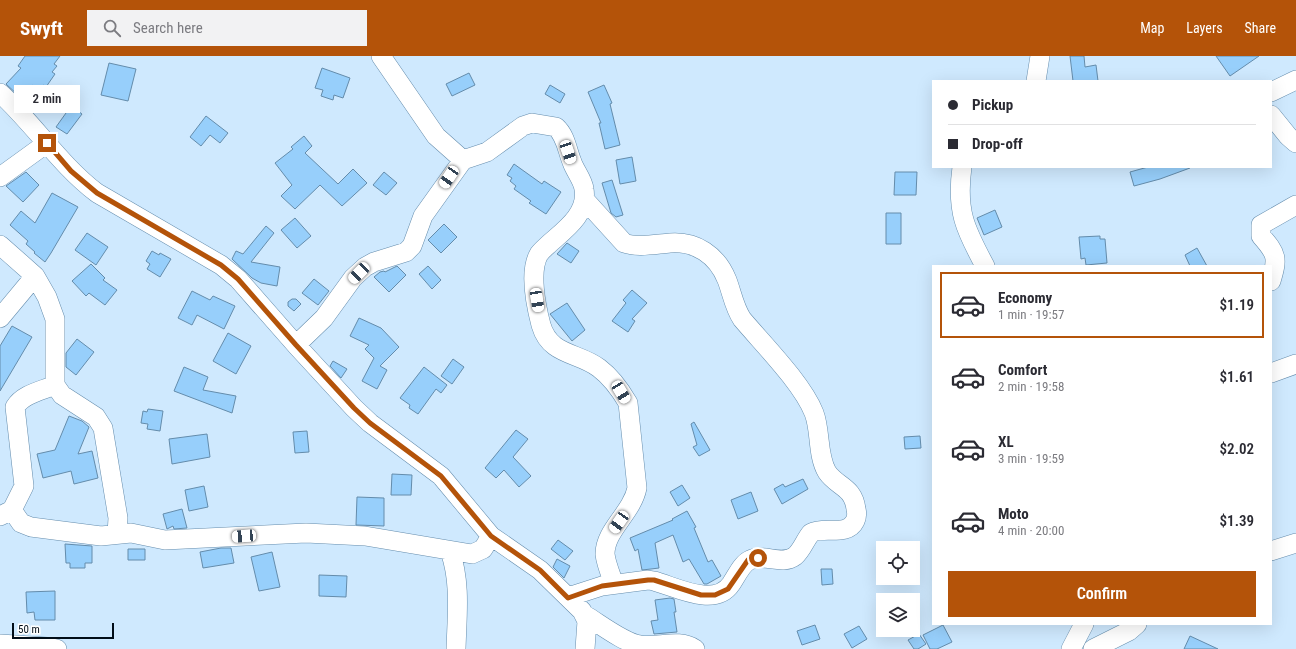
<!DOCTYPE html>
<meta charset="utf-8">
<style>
body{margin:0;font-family:"Roboto Condensed",sans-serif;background:#f2f2f3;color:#2b2b33;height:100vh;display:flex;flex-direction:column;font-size:15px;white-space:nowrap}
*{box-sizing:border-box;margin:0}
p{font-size:13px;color:#7c7c81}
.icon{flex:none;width:22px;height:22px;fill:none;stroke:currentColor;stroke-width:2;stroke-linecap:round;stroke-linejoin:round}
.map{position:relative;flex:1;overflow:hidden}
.panel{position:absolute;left:932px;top:209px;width:340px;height:360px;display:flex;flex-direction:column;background:#fff;border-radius:0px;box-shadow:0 4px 16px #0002}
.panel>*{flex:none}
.hud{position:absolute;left:932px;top:24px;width:340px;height:88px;border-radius:0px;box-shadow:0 4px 16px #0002;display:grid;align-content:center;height:88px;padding:0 16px;background:#fff}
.controls{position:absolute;left:876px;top:485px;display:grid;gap:8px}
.controls a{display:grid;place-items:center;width:44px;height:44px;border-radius:0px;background:#fff;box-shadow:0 4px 16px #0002;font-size:20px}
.scale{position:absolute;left:12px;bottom:10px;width:102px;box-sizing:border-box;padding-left:4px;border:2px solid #010d18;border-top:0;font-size:11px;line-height:14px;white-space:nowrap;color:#010d18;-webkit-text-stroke:3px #fff;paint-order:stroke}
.end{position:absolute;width:18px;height:18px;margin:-9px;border:5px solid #b45309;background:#fff;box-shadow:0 0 0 2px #fff}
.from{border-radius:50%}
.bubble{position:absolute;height:28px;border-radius:0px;background:#fff;box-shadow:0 4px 16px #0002;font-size:13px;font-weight:600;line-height:28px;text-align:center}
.car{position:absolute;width:12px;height:24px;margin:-12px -6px;border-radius:5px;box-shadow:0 0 3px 1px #0007;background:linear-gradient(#fff 24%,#345 0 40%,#fff 0 76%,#345 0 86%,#fff 0)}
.hud b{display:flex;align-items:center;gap:14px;height:38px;font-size:15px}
.hud b+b{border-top:1px solid #e1e1e2}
.hud i{width:10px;height:10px;background:#2b2b33}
ul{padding:7px 0 0;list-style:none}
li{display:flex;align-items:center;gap:12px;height:66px;margin:0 8px 6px;padding:0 8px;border:2px solid transparent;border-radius:0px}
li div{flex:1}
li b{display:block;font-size:15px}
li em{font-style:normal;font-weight:600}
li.on{border-color:#b45309}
li>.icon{width:36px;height:36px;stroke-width:1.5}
.cta{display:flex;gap:8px;margin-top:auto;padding:8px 16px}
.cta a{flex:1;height:46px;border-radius:0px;background:#b45309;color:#fff;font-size:16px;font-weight:600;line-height:46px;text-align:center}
header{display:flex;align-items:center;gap:24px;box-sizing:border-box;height:56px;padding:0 20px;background:#b45309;color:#fff}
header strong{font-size:19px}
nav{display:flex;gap:22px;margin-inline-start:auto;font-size:14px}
.search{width:280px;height:36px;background:#f2f2f3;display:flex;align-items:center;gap:10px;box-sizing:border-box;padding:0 14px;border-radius:0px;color:#7c7c81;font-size:15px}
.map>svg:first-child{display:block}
</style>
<header>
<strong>Swyft</strong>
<div class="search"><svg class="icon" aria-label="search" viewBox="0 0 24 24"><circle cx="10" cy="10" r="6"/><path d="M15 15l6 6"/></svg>Search here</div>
<nav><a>Map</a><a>Layers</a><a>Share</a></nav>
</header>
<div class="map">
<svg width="1296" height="593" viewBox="0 0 1296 593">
<rect width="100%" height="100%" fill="#cfe9fe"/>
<path fill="#97cffb" stroke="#648cab" d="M25,0H60L54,8L57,10L52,16L55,18L46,31L43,29L39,35L32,29L20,41L6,28L21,12L18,10Z
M1070,0H1084L1085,11L1096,9L1098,25H1073Z
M1216,0H1259L1230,20Z
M109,7L136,13L128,45L101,39Z
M322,12L350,22L343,42L334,39L333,44L321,40L323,34L315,32Z
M469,17L475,29L452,40L446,28Z
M550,29L565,38L560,47L545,38Z
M604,29L612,47L610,48L620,89L605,93L599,67H601L588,36Z
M71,50L82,58L67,78L56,71Z
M206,60L228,77L220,87L210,79L201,90L190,81Z
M304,80L312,90L305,97L338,128L353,113L367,127L342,150L320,129L295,153L281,140L292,129L275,107L293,93L291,91Z
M632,101L636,125L620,128L616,104Z
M514,108L542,128L544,125L561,136L546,158L529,147L531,145L514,133L516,130L510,125L512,122L507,119Z
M1148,111H1190V112L1160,123L1134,130L1130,116Z
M26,116L39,129L23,146L6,130Z
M384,116L397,127L386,139L373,129Z
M895,116H917L916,139H894Z
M612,124L623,159L616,161L611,157L602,127Z
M52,137L78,151L51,197L45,206L34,197L35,196L26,188L28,185L10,169L21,155L35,167Z
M995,154L1002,171L984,179L977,162Z
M886,157H901V188H886Z
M295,162L311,180L297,192L281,174Z
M444,168L457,181L441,197L428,184Z
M266,170L274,177L251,206L280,211L277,230L261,227L252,222L232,203L236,195L243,198Z
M87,177L108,191L96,209L75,194Z
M1100,180V183H1105L1107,207L1086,209L1085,202L1081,203L1079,181Z
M567,187L579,195L571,207L557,198Z
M1197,192L1207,210H1190L1185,199Z
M152,195L159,199L160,197L171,203L160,221L147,213L150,208L146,205Z
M91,208L105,222L103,224L117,234L105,249L89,237L86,240L72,225Z
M397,210L406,219L389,236L374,221L380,216L384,215L385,216Z
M428,210L441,224L432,233L419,218Z
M314,223L329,235L318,249L302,237Z
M632,234L647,247L632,263L635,265L628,276L612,265L626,247L623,244Z
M192,235L210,244L213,240L235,250L224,273L197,259L192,269L178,262Z
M292,243H296L301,248L294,255L288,250V246Z
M567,247L585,274L572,285L550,258Z
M359,262L381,272L399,291L380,310L387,314L377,333L362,325L374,302L365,293L369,289L350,280Z
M12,270L32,281L0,335V290Z
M228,277L251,290L236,318L213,305Z
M77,283L94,296L76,319L66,311V297Z
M453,303L464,311L452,328L441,320Z
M333,305L347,313L341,322L330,310Z
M184,311L208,321L203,334L236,340L232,357L174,335Z
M424,311L447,329L441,337L436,333L418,358L409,352L410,349L400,342Z
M148,353L163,355L160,375L147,373L148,368L141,367L143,355L147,356Z
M69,360L82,365L89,371L78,398L92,395L98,422L74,428L71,415L43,422L37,398L55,394Z
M694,366L710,394L699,400L693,391L697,389L691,368Z
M516,374L528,383L513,401L531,420L519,431L504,414L496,422L485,412Z
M307,375L309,396L295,397L293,376Z
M207,378L210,401L172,408L169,383Z
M920,380L921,392L905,393L904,381Z
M392,418L412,419L411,439H391Z
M803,423L808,433L782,448L774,433L783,428L785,431Z
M682,429L690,442L678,450L670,436Z
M204,430L208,451L189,455L185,434Z
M751,436L758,455L738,463L731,444Z
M357,441L384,442V470L356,469Z
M182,453L187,472L174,473L173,470L167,473L163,458Z
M687,455L696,471L694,472L708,506L712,504L721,520L707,528H704L689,503L683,506L673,479L655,487L659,512L651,513L642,514L638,493L635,495L630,482L673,464L672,463Z
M558,484L573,495L565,504L551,493Z
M65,488L92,490V507H85V512H70V507H66Z
M221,492H231L234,507L203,512L200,496Z
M128,493H145V504H128Z
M272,496L280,531L259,535L251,501Z
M557,503L570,510L564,522L553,511Z
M821,513H832L833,528L822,529Z
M319,519L347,520L346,541L319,540Z
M55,535V564H35L34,556L27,557L26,536Z
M670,542L674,543L676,556H674L677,576L654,578L651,565L658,564L655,544Z
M815,569L820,583L802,589L797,575Z
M943,569L952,586L937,593H930L923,579Z
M859,570L867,583L852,592L844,578Z
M919,578L926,588L918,593H914L908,584Z
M1190,580L1218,593H1184Z"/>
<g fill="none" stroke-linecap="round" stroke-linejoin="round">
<defs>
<path id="minor" d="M381,0L436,80L463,104
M1036,25L1040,0
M1271,36L1296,24
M0,37C34,68 60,109 97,137L221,209L238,223L296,289L354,352L370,367L441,420L491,480L540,514L582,555L587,565L585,593
M1271,59L1288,80L1296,87
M962,111C956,155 965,173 985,210
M0,121L47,87
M0,189L35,220L47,241L55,263V329L62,339L96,361L103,372L118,462L117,478
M1271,225C1278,202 1277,198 1261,180V169L1296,149
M0,262L35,220
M296,289L324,262L353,222L365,211L374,206L406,196L412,190L423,160L463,104L487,96L523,70L532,67L556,71C566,80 567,94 572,106C575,115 583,124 584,133C588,157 566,173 550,187C547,190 542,194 539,198C529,215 536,250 541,269C550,300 578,296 599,312C611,321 621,335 628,347L637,432C632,457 605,474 605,498C606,508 611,519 614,528
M1271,317L1296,308
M12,454L21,467L31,471L101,480L131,477L165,484L306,477L365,480L472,498L483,493L491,480
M0,460L12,454L24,430L15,351C23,338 41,335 55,329
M450,495C461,527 457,559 456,593
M1271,495L1296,487
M568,541L602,530L648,524L654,525C676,531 715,552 731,528C736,521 742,507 750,504C764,497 782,510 795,500C802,494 805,484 811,477C824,470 847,481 855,465C857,461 857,457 856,453C853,430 837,431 827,416C817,399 821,375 814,357C802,327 763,288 742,263C734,251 732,237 727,224C717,199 696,185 670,187C656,188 637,192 624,187L584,143
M585,559C600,568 624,587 640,589C658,592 679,582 695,593
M0,588L47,591L57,593
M1071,593L1084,568
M1093,593L1129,575L1137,568"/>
</defs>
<use href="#minor" stroke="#658dad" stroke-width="20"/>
<use href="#minor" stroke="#fff" stroke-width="19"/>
</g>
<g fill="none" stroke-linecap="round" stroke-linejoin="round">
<path stroke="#b45309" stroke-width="5" d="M47,87L71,115L97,137L221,209L238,223L296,289L354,352L370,367L441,420L491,480L540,514L568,542L602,530L648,524H654L701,539H715L728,533L748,504L758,502"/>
</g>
</svg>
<div class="controls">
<a><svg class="icon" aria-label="locate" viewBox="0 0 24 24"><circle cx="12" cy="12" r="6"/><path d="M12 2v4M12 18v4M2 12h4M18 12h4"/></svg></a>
<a><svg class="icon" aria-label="layers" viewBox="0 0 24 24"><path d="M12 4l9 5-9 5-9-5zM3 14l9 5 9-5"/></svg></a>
</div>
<div class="scale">50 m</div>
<i class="end from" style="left:758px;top:502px"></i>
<i class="end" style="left:47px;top:87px"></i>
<div class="bubble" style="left:14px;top:29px;width:66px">2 min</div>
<i class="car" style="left:568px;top:96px;rotate:161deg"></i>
<i class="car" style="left:449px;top:121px;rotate:214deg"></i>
<i class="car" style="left:359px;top:217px;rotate:225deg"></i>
<i class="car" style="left:537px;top:244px;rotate:171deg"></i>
<i class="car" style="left:621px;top:336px;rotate:149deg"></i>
<i class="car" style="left:619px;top:466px;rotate:215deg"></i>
<i class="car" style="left:244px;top:480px;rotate:266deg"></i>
<div class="hud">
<b><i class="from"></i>Pickup</b>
<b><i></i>Drop-off</b>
</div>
<section class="panel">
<ul>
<li class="on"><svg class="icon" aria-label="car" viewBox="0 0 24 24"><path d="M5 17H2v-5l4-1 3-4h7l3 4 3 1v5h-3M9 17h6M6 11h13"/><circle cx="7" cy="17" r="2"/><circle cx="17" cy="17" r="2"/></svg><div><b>Economy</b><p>1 min · 19:57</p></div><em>$1.19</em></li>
<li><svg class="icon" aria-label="car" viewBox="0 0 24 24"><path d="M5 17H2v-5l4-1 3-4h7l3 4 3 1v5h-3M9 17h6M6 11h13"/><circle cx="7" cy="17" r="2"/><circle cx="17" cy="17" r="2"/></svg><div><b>Comfort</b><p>2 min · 19:58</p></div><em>$1.61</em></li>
<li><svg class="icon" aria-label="car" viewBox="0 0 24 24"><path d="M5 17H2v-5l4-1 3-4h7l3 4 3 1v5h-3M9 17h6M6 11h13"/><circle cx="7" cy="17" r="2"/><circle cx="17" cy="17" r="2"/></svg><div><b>XL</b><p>3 min · 19:59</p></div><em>$2.02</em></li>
<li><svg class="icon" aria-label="car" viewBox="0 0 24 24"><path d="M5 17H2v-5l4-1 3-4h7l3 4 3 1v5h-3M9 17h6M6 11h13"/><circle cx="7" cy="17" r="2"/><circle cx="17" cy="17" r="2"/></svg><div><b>Moto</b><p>4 min · 20:00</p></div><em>$1.39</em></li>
</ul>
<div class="cta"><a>Confirm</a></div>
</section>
</div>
